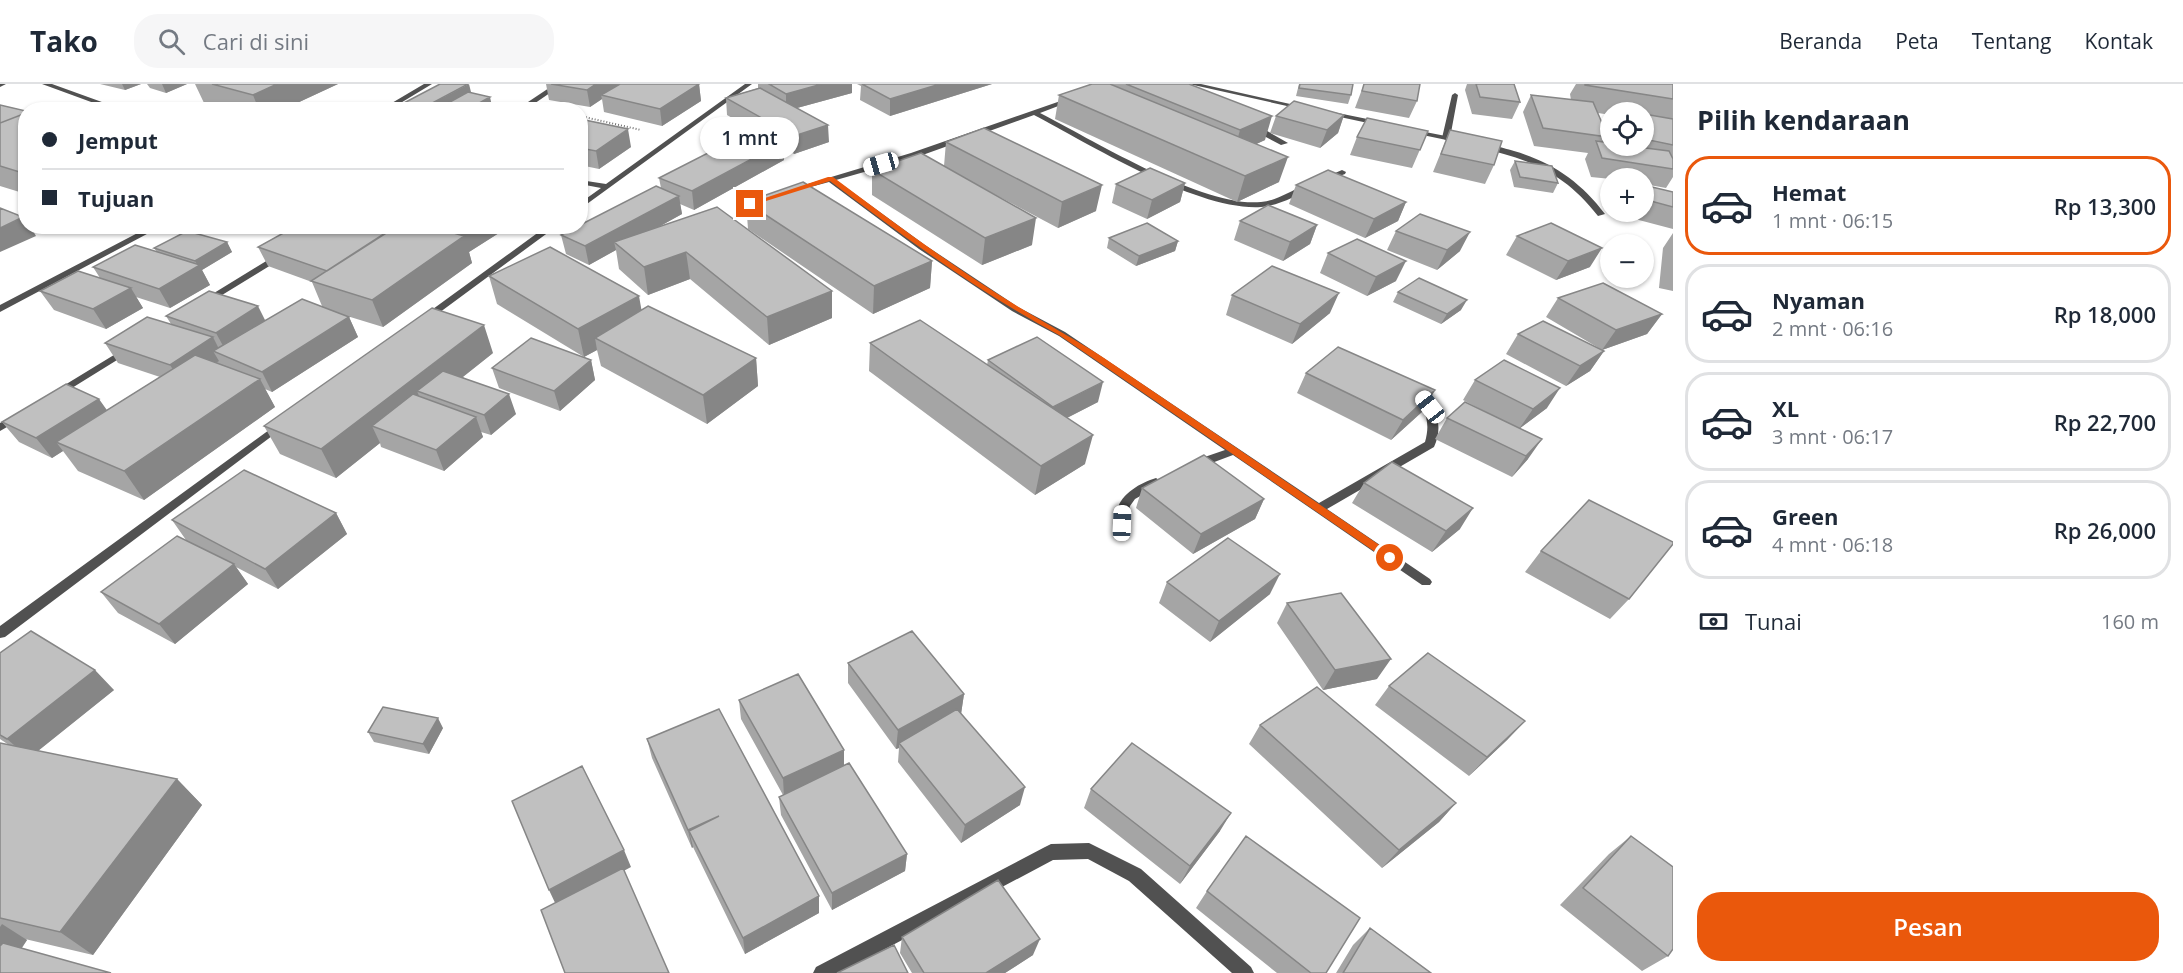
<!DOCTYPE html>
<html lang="id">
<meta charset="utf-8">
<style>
body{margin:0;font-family:"Open Sans",sans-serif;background:#f6f6f7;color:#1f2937;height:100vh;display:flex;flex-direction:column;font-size:22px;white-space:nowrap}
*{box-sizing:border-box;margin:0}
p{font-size:20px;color:#747a83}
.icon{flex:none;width:33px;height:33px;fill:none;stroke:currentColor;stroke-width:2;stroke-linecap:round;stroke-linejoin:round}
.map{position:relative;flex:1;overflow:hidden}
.sheet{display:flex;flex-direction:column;background:#fff;width:510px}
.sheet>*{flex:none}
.top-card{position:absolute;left:18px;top:18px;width:570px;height:132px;border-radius:24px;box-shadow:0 2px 4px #0004;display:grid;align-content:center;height:132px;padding:0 24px;background:#fff}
.fabs{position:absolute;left:1600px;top:18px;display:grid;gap:12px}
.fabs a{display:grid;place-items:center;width:54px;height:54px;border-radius:50%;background:#fff;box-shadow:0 2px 4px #0004;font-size:30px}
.end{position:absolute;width:27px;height:27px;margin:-14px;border:8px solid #ea580c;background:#fff;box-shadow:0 0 0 3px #fff}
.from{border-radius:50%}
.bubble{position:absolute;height:42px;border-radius:21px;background:#fff;box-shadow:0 2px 4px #0004;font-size:20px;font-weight:600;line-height:42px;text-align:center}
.car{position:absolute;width:18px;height:36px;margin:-18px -9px;border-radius:8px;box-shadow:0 0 4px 2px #0007;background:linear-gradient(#fff 24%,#345 0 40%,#fff 0 76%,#345 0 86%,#fff 0)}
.top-card b{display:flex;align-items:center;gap:21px;height:57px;font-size:22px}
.top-card b+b{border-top:2px solid #e0e1e3}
.top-card i{width:15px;height:15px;background:#1f2937}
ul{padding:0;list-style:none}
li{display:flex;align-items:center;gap:18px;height:99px;margin:0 12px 9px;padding:0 12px;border:3px solid #e0e1e3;border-radius:24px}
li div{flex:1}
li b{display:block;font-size:22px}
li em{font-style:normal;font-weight:600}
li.on{border-color:#ea580c}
li>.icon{width:54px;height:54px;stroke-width:1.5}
h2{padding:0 24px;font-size:27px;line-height:72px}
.pay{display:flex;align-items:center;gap:15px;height:66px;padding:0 24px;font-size:22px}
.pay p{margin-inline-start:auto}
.primary-button{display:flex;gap:12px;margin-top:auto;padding:12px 24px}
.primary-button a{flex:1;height:69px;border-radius:24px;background:#ea580c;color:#fff;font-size:24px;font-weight:600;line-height:69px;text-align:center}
header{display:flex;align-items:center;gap:36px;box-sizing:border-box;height:84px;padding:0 30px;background:#fff;border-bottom:2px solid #e0e1e3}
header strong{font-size:28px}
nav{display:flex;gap:33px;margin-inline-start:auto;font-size:21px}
.search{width:420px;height:54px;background:#f6f6f7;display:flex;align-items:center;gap:15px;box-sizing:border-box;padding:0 21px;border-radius:24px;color:#747a83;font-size:22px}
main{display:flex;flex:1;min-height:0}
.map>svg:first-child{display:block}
</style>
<header>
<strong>Tako</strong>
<div class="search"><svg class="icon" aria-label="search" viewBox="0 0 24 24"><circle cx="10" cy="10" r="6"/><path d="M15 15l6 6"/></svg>Cari di sini</div>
<nav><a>Beranda</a><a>Peta</a><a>Tentang</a><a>Kontak</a></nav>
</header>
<main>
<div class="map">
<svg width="1673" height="889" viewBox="0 0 1673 889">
<rect width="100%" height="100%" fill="#fff"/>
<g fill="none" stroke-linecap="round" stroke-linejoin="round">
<path stroke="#737373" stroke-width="2" stroke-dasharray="1 2" stroke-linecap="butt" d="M580,32L641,46"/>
<path fill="#515151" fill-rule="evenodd" d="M1455,9L1458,11L1450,54L1446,56L1442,54L1452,11Z
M1089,759L1141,785L1251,883L1254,889H1232L1129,797L1088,775L1053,776L840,889H813L816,883L1045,763L1051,760Z"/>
<path fill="#515151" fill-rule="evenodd" d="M0,0H6L0,3Z
M42,0H52L124,26H113Z
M424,0H432L389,26H380Z
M555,0H563L525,26H516Z
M745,0H752L580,125V119L601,104L580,100V96L606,100Z
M1189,0H1201L1308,24L1305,26Z
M1072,13L1075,15L1074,16L1040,29C1093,56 1203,124 1261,118C1276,117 1291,107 1304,101L1311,103C1299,112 1276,122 1261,123C1197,127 1091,61 1034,31L917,73L836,96L925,161L1018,223L1065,248L1319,419L1425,358C1431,337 1425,326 1413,309L1418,306L1422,307C1436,324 1444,341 1434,363L1327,425L1430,495L1432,498L1430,501H1422L1233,371L1201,383H1193L1191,380L1193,377L1225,366L1059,252L1012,227L919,165L829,98L792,108L788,106L911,69Z
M1328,27L1382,38L1386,40L1382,42L1326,30V28Z
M1249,40H1255L1288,59L1281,61L1249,44Z
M1410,45L1461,55L1465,57L1461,59L1413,49L1409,47Z
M1481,60C1492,60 1503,64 1514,67C1552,78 1581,98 1605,130L1598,132C1565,90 1532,76 1481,64Z
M1342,86L1346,88L1345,90L1323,98L1319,96Z
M151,142H162L0,228V221Z
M547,142H557L428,237H422V233Z
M281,168L285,171L284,173L209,219L206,220L201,217Z
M127,263L132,266L130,268L59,312L55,313L50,310Z
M17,330L21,331L22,333L21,335L0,347V339Z
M280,338L285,341L284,343L5,553L0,554V542Z
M1156,394L1162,398L1160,401L1135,415L1130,422L1126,442H1118C1109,417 1136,400 1156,394Z"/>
</g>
<path fill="#a5a5a5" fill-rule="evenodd" d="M100,0H141L125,6Z
M147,0H187L166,9L150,4Z
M195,0H338L282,26H229L204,19Z
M546,0H699L701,17L662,42L604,28L602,15L590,23L549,16Z
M758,0H852V9L797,24L829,58L794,70L783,64L784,76L694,126L680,120L682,130L660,142L832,234L769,261L690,195L648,211L619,185L616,166L589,181L566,170L561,151L661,104L659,94L760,50L727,31L726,14L758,4Z
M857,0H992L890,32L860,16L861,2Z
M1092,0H1189L1265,56L1256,60L1279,98L1237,118L1055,35L1059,11Z
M1299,0H1353L1351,11L1348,20L1296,12Z
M1364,0H1420L1417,17L1409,34L1355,24Z
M1467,0H1514L1520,18L1512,35L1472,30L1465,6Z
M1576,0H1673V93L1666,104L1644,100V94H1611V95L1591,93L1585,75L1588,69L1534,62L1523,28L1531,11L1571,16L1570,10ZM1611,28H1644V62H1611L1605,58L1608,53L1598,29L1611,31Z
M471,9L492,22L485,26H404L402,20Z
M0,21L26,27V110L0,102Z
M1344,31L1338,49L1320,64L1270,49L1276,32Z
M580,35L631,63L599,85L580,81Z
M1450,46L1494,81L1485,100L1433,88Z
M1428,47L1412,84L1350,71L1357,53Z
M946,58L1096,127L1058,144L960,92L1032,161L982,181L872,111V86L944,82Z
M1515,77L1558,99L1553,109L1514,103L1510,86Z
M1185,99L1180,118L1147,135L1112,119L1116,100Z
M1296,101L1406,118L1398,137L1365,154L1289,120Z
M1652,103L1673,108V145L1635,135L1638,128H1644V115Z
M746,118L932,177L930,204L873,230L748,145Z
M1240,137L1317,141L1310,160L1283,177L1234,156Z
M396,142H510L469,168L472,179L383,243L347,232L349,233L358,253L272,308L265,305L275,323L144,416L78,387L63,367L52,374L19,358L2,338L107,326L160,293L118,279L105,259L171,240L166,232L265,236L322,222L312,198L268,182L258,163L388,148Z
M1396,147L1460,167L1437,186L1387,166Z
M1673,149V207L1659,204L1663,164Z
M1517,152L1590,183L1556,196L1506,171Z
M1109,154L1178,157L1175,167L1136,182L1107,164Z
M227,158L232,168L202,186L210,201L170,224L136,213L143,224L106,245L54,226L40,207L100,194L93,183L157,168L154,164Z
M1328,169L1396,197L1367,212L1320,189Z
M489,192L642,226L756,274L758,302L707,340L601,282L597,266L584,273L591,276L595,296L560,327L499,304L492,284L584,273L497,220Z
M1398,208L1461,226L1441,240L1393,218Z
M1232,211L1330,229L1292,260L1226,231Z
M1558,214L1662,230L1647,250L1602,266L1546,233Z
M1518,250L1604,267L1590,287L1566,302L1506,270Z
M870,259L987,281L988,276L1098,318L1067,334L1085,380L1035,411L869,287Z
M493,269L463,293L516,330L491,351L481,348L483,353L444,387L381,363L380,359L336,394L280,370L264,342Z
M1306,289L1435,306L1423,327L1391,356L1297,309Z
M1475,296L1547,324L1520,344L1528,375L1512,393L1435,355L1447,334L1494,332L1463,316Z
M1364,399L1460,445L1432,468L1352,419Z
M1142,404L1264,415L1255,435L1193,470L1136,424Z
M336,429L347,450L278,505L236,483L248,500L175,560L118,529L101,508L186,456L172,436Z
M1541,467L1629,515L1610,535L1525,488Z
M1167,498L1270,510L1210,558L1159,519Z
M1287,519L1377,595L1323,606L1277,539Z
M0,569L114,606L38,667L177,695L202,721L93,871L25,855L27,856L22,864L0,889V659L9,661L0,655Z
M848,579L964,610L961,630L1020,721L961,759L898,678L899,664L896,665L848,599Z
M1389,602L1525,637L1507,656L1469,692L1375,621Z
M739,616L844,681L907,770L905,787L832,826L781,731L779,713L783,711L741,635Z
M1260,641L1456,719L1439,738L1382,784L1249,660Z
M443,644L429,670L374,658L368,648Z
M647,655L819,812V829L745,870L693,763L692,764L652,674Z
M1091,705L1220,747L1180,800L1084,724Z
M1631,752L1668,872L1642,887L1560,821L1609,770Z
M1207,807L1326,889H1277L1196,824Z
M1370,844L1431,889H1336L1353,861Z
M902,853L1033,871L1005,889H912L900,869Z"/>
<path fill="#868686" d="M122,0H141L125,6Z
M162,0H187L166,9Z
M277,0H338L282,26H259L253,11Z
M469,0L471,8L439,24L440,26H423V24Z
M596,0H622L601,11L602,15L590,23L587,6Z
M699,0L701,17L662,42L660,25Z
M822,0H852V9L786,27V10Z
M940,0H992L890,32V15Z
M490,13L492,22L485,26H467Z
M1344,31L1338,49L1320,64L1327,46Z
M1272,32L1265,56L1233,71L1240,46Z
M828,41L829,58L794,70V52Z
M628,45L631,63L599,85L596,67Z
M783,58L784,76L694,126L692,107Z
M1288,73L1279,98L1237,118L1245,92Z
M1185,99L1180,118L1147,135L1152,116Z
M1102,101L1096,127L1058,144L1062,118Z
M679,112L682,130L621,164L614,158L616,166L589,181L585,162Z
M1406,118L1398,137L1365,154L1374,135Z
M23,133L26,136V142H30L36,152L0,168V144Z
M1036,134L1032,161L982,181L985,154Z
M1317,141L1310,160L1283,177L1290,158Z
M474,142H510L469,168L472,179L383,243L372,216L461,151Z
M1470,148L1460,167L1437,186L1447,166Z
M1178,157L1175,167L1136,182L1139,172Z
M227,158L232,168L202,186L210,201L170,224L159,205L198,182L195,177Z
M1602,164L1590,183L1556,196L1568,177Z
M686,168L690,195L648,211L644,183Z
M932,177L930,204L873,230L874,202Z
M1406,177L1396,197L1367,212L1376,193Z
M131,204L143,224L106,245L93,225Z
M832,207V234L769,261L767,233Z
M1339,209L1330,229L1292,260L1300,240Z
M639,212L644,240L595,254L597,266L584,273L578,245Z
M1467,216L1461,226L1441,240L1447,230Z
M258,222L268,242L227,269L216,249Z
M1662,230L1647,250L1602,266L1616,246Z
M349,233L358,253L272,308L262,288Z
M484,241L493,269L436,314L417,307L424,324L372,342L380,359L336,394L321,365Z
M213,253L222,271L213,267L219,277L183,301L170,281Z
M1604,267L1590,287L1566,302L1580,282Z
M756,274L758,302L707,340L703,311Z
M591,276L595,296L560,327L554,307Z
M260,295L275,323L144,416L124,387Z
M1103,298L1098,318L1049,343L1053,323Z
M1560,304L1547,324L1519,345L1533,325Z
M1435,306L1423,327L1391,356L1403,336Z
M509,310L516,330L491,351L484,331Z
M99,315L114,336L56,358L63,367L52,374L36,354Z
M476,333L483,353L444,387L436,366Z
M1093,351L1085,380L1035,411L1041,382Z
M1542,355L1528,375L1512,393L1526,372Z
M1264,415L1255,435L1193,470L1201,450Z
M1473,424L1460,445L1432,468L1446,447Z
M336,429L347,450L278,505L265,485Z
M234,480L248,500L175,560L159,540Z
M1280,490L1270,510L1210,558L1219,537Z
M1391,575L1377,595L1323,606L1335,586Z
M95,586L114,606L29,674L7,655Z
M964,610L961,630L899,659V664L896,665L898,646Z
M438,634L443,644L429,670L423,660Z
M1525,637L1507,656L1469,692L1487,673Z
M844,666V685L784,713L783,694Z
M177,695L202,721L93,871L60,848Z
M1025,703L1020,721L961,759L965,741Z
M1456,719L1439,738L1382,784L1399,766Z
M1231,729L1220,747L1180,800L1190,782Z
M719,732L689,747L693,763L692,764L688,746Z
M624,766L631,783L557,823L549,806Z
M907,770L905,787L832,826V809Z
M819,812V829L745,870L743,854Z
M2,840L27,856L4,889H0V843Z
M1040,855L1033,871L1005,889H986Z"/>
<path fill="#c0c0c0" stroke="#868686" stroke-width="1.5" d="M212,0H277L253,11Z
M440,0H468L423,24L402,20Z
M551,0H596L587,6Z
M620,0H699L660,25L601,11Z
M769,0H822L786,10Z
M862,0H940L890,15Z
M1092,0H1110L1288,73L1245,92L1059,11Z
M1126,0H1189L1272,32L1240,46Z
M1300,0H1353L1351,11L1299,4Z
M1364,0H1420L1417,17L1362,7Z
M1476,0H1514L1520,18L1480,13Z
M1585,0H1673V15L1585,1Z
M760,4L828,41L794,52L726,14Z
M468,8L490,13L467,26H447L439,24Z
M1531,11L1593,18L1608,53L1543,44Z
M1294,17L1344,31L1327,46L1276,32Z
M0,21L26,27V29L0,39Z
M26,29V90L0,82V39Z
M1644,30L1673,35V61L1644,55Z
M1367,34L1428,47L1420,66L1357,53Z
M580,35L628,45L596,67L580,64Z
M984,44L1102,101L1062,118L946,58Z
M1450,46L1502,57L1494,81L1441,70Z
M751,47L783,58L692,107L659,94Z
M1596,57L1611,59V62H1630L1669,67L1673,75V85L1602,74Z
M921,69L1036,134L985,154L872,86Z
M1515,77L1552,82L1558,99L1520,93Z
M1150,84L1185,99L1152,116L1116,100Z
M1328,86L1406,118L1374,135L1296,101Z
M803,98L932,177L874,202L746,118Z
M656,102L679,112L585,162L561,151L578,142H580V141Z
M1652,103L1673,108V123L1647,116Z
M1268,121L1317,141L1290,158L1240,137Z
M717,123L832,207L767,233L686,168L644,183L614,158Z
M0,124L23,133L0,144Z
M1420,130L1470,148L1447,166L1396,147Z
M1147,139L1178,157L1139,172L1109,154Z
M1551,139L1602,164L1568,177L1517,152Z
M296,142H372L388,148L327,187L258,163Z
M396,142H430L464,152L372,216L311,197Z
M435,142H474L461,151Z
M187,147L227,158L195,177L154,164Z
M1357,155L1406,177L1376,193L1328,169Z
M135,161L200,181L159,205L93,183Z
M550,163L639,212L578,245L489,192Z
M1272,182L1339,209L1300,240L1232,211Z
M78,187L131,204L93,225L40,207Z
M1419,194L1467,216L1447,230L1398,208Z
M1603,199L1662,230L1616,246L1558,214Z
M209,207L258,222L216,249L166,232Z
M302,215L349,233L262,288L213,267Z
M648,222L756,274L703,311L595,254Z
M432,224L484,241L321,365L264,342Z
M147,233L213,253L170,281L105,259Z
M920,236L1093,351L1041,382L870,259Z
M1543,237L1604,267L1580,282L1518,250Z
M1037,253L1103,298L1053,323L988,276Z
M531,254L591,276L554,307L492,284Z
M1338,263L1435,306L1403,336L1306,289Z
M195,271L260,295L124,387L56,358Z
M1504,276L1560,304L1533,325L1475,296Z
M443,287L509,310L484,331L417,307Z
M66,300L99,315L36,354L2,338Z
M413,310L476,333L436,366L372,342Z
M1465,318L1542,355L1526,372L1447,334Z
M1204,371L1264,415L1201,450L1142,404Z
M1392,378L1473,424L1446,447L1364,399Z
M244,386L336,429L265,485L172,436Z
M1589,416L1673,458V460L1629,515L1541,467Z
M177,452L234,480L159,540L101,508Z
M1228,454L1280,490L1219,537L1167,498Z
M1341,509L1391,575L1335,586L1287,519Z
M31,547L95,586L7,655L0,651V569Z
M912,547L964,610L898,646L848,579Z
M1428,569L1525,637L1487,673L1389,602Z
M798,590L844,666L783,694L739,616Z
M1317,603L1456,719L1399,766L1260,641Z
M383,623L438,634L423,660L368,648Z
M719,625L819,812L743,854L689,747L719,732L688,746L647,655Z
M957,625L1025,703L965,741L899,659Z
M0,659L177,695L60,848L0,834Z
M1132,659L1231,729L1190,782L1091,705Z
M849,679L907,770L832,809L779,713Z
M582,682L624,766L549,806L512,717Z
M1246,752L1360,834L1326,889H1311L1207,807Z
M1631,752L1673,783V865L1668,872L1583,804Z
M623,784L669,889H565L541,826Z
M998,796L1040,855L986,889H924L902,853Z
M1370,844L1431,889H1343Z
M3,859L111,889H0V862Z
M894,861L908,889H837Z"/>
<path fill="#ea580c" d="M828,93H833C893,138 953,183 1017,222C1046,240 1075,255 1104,274L1394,471V476H1387L1059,251C977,207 904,153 830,97L753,121L747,120Z"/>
</svg>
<div class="fabs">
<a><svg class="icon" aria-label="locate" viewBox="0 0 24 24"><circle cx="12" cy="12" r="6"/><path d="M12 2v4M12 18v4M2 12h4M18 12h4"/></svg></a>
<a>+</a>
<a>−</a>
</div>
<i class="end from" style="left:1390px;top:474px"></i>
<i class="end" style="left:750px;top:120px"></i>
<div class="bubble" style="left:700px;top:33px;width:99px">1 mnt</div>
<i class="car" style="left:881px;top:80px;rotate:254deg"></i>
<i class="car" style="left:1430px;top:323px;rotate:322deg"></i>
<i class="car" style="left:1122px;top:439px;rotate:2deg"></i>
<div class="top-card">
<b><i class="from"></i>Jemput</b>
<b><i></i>Tujuan</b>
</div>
</div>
<section class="sheet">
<h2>Pilih kendaraan</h2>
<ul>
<li class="on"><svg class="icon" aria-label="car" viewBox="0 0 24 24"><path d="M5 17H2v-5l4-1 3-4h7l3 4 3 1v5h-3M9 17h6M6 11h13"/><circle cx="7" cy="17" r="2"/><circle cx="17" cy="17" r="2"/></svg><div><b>Hemat</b><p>1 mnt · 06:15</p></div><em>Rp 13,300</em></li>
<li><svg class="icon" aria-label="car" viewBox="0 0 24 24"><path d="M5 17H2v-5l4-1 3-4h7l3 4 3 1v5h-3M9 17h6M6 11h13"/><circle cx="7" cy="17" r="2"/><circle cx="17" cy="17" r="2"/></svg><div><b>Nyaman</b><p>2 mnt · 06:16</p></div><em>Rp 18,000</em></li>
<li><svg class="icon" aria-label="car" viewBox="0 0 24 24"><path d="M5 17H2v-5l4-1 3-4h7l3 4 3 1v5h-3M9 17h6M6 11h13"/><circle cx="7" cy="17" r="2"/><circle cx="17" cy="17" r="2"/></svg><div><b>XL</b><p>3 mnt · 06:17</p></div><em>Rp 22,700</em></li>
<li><svg class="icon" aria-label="car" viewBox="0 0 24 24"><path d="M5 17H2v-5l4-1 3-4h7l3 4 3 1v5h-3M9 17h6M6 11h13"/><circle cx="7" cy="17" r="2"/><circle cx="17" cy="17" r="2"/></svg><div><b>Green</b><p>4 mnt · 06:18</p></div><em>Rp 26,000</em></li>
</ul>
<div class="pay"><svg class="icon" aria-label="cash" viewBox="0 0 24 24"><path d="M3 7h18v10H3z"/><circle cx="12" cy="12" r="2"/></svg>Tunai<p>160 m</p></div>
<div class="primary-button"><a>Pesan</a></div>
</section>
</main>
